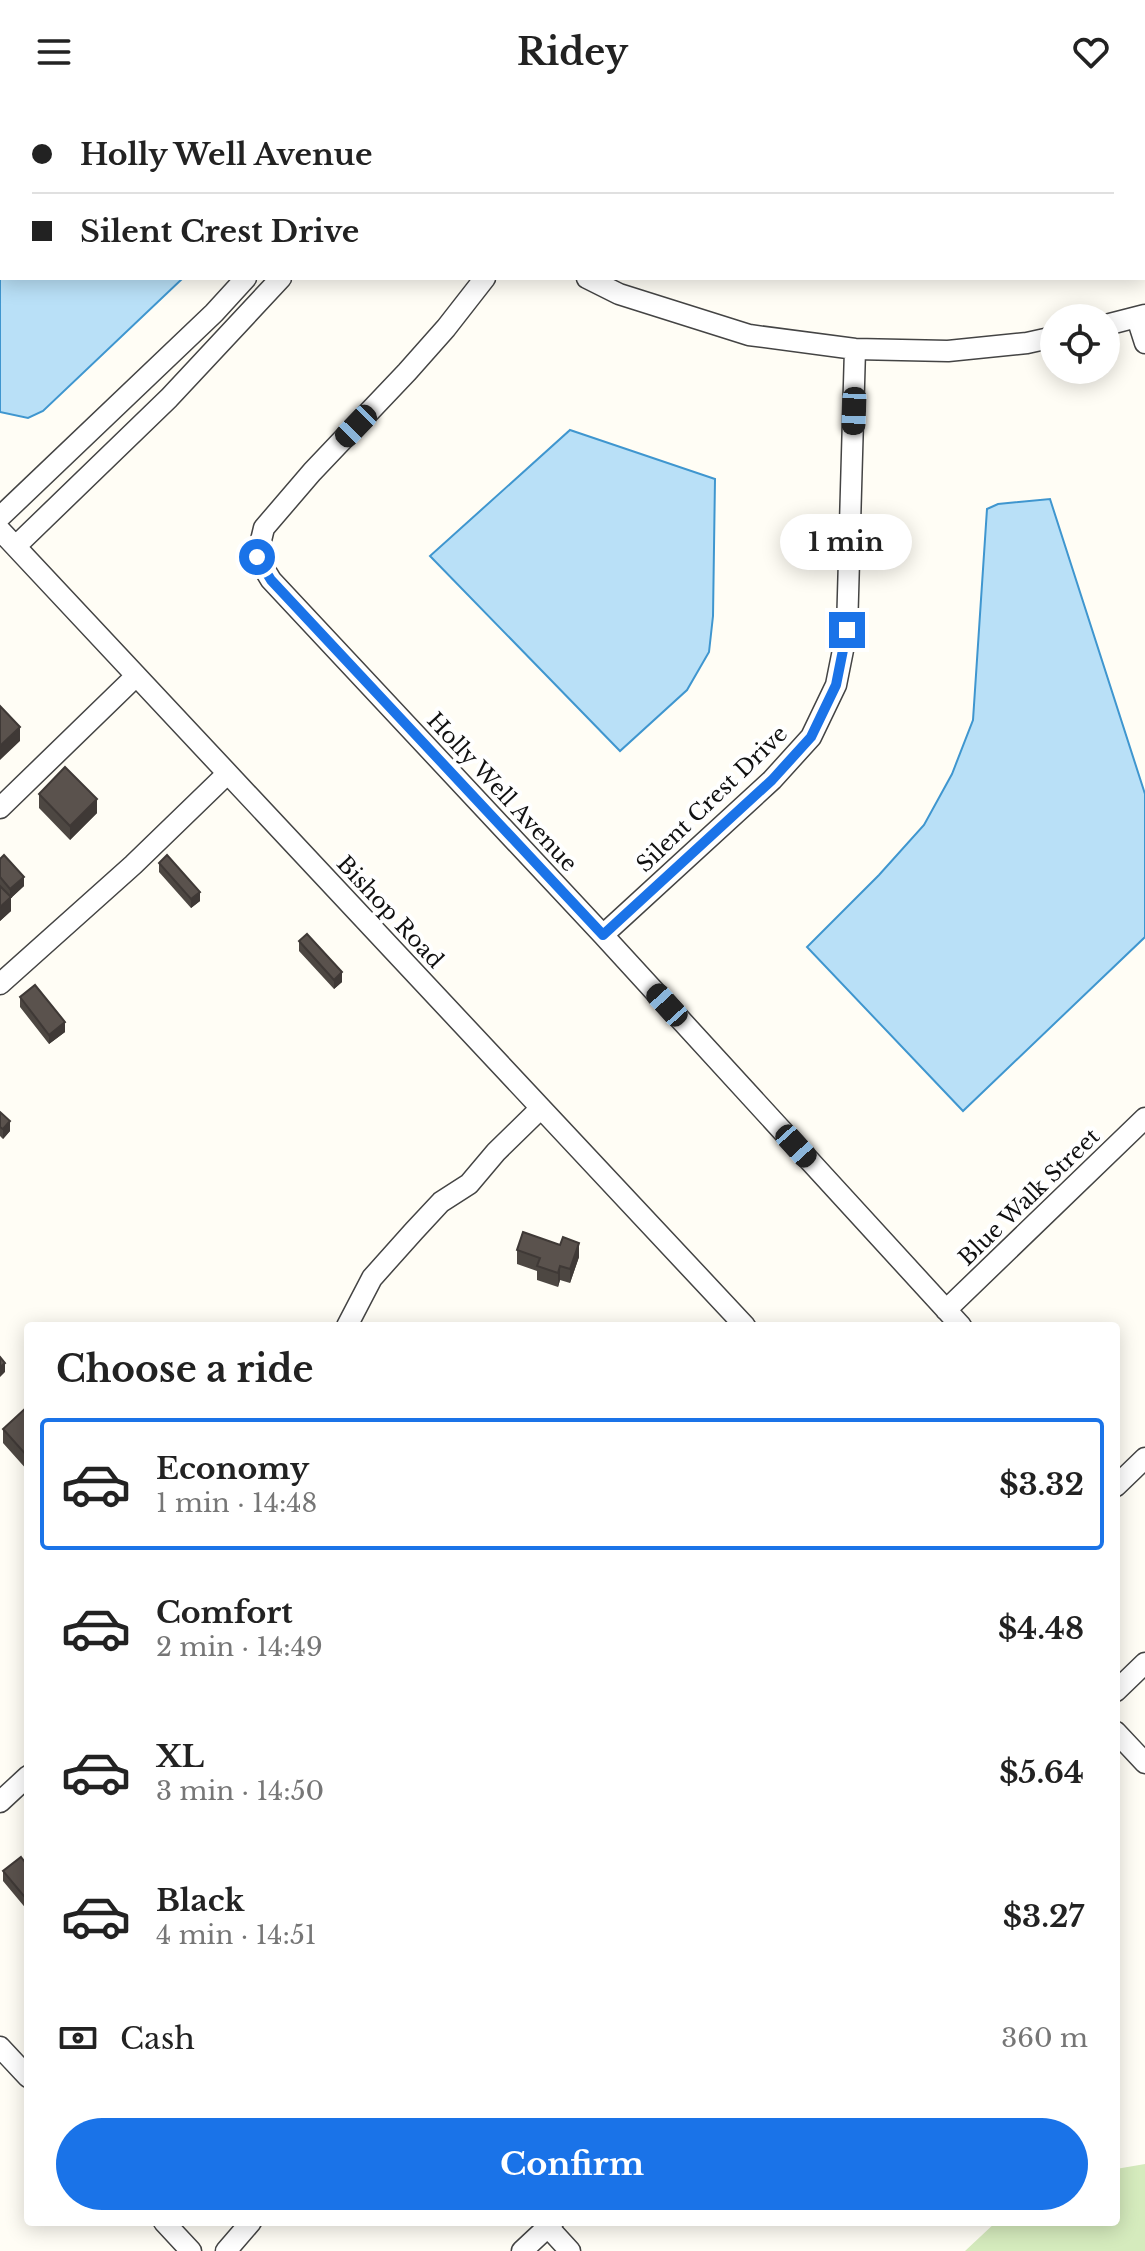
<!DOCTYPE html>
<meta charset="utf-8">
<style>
body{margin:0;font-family:"Libre Baskerville",serif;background:#f6f6f6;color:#222;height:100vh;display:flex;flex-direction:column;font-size:30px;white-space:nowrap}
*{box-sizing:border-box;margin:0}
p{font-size:26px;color:#767676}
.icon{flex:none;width:44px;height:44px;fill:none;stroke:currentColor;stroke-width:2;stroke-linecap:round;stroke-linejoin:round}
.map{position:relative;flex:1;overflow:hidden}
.sheet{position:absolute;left:24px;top:1218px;width:1096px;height:904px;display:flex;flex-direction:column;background:#fff;border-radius:8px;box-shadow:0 4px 20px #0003}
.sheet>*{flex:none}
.top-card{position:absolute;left:0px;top:0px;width:1146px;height:176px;box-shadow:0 4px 20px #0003;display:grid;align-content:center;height:176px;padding:0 32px;background:#fff}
.buttons{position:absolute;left:1040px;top:200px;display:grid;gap:16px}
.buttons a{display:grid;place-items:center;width:80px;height:80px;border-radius:50%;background:#fff;box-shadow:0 4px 20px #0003;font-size:40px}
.end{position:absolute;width:36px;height:36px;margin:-18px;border:10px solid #1a73e8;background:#fff;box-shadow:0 0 0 4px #fff}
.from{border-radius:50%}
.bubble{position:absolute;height:56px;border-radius:28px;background:#fff;box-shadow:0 4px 20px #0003;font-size:26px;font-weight:700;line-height:56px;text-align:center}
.car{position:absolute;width:24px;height:48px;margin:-24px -12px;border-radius:10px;box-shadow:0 0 6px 2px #0007;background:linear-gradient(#222 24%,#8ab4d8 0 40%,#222 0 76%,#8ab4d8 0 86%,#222 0)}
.top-card b{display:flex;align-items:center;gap:28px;height:76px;font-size:30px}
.top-card b+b{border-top:2px solid #e0e0e0}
.top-card i{width:20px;height:20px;background:#222}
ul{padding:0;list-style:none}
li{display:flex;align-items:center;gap:24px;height:132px;margin:0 16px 12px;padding:0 16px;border:4px solid transparent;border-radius:8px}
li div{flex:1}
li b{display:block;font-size:30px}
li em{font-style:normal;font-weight:700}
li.on{border-color:#1a73e8}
li>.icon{width:72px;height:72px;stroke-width:1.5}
h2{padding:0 32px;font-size:36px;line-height:96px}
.pay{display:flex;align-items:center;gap:20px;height:88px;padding:0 32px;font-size:30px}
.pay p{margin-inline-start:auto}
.primary-button{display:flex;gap:16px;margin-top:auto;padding:16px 32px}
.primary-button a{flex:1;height:92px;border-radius:48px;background:#1a73e8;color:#fff;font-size:32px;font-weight:700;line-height:92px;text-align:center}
header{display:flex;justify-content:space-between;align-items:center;height:104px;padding:0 32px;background:#fff;font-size:36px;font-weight:700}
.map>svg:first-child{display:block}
</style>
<header><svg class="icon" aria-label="menu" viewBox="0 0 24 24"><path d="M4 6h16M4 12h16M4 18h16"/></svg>Ridey<svg class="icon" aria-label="heart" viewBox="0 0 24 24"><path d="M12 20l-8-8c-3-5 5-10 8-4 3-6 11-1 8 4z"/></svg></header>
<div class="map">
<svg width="1145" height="2147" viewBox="0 0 1145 2147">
<rect width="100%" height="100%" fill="#fffdf5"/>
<path fill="#d5ebbd" d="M1145,2060V2147H965L996,2118H1116V2065Z"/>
<path fill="#b9e0f7" stroke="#3f96cf" stroke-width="2" d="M74,0H235L237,2H72Z
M2,70V174H183L43,307L28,314L0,308V72Z
M570,326L715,375L713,512L709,548L687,586L620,647L430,452Z
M1050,395L1145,690V833L963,1007L807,843L879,771L924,721L952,670L973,616L987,405L998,400Z"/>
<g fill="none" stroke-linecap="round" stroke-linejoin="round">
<defs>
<path id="minor" d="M327,0L330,2
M379,2L381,0
M413,2L414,0
M596,2L597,0
M485,174L446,224L407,268L312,368L264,424L257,453L271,476L603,831L961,1222
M587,174L619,190L749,231L855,245L948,247L1027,239L1054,233
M1137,214L1145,239
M1106,221L1145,211
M0,413L214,209L246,174
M0,426L745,1222
M16,442L169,294L281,174
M0,704L136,572
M603,831L772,676L811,633L836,581L847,526L855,245
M0,880L133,761L227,670
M946,1206L1145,1014
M347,1222L372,1174L414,1127L441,1098L469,1080L496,1048L541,1004
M1116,1382L1145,1354
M1116,1587L1145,1559
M1116,1628L1145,1659
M0,1698L28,1672
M0,1943L28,1973
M164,2118L191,2147
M548,2123L570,2147
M226,2147L251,2118
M522,2147L553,2118"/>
</defs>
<use href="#minor" stroke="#444" stroke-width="23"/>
<use href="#minor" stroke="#fff" stroke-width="20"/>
</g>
<path fill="#4d4742" d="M39,690L97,709L70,736L39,704Z
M0,755L24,782L11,794V807L0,817Z
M159,759L200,797L191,804L159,768Z
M299,837L342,878L334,885L299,847Z
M20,893L65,928L49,940L20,903Z
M0,1008L10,1027L3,1035L0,1032Z
M517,1146L579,1153L570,1179L560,1176L558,1183L537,1176V1167L517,1160Z
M28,1302V1367L3,1339V1325Z
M28,1762V1807L3,1777V1767Z"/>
<path fill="#3f3936" d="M20,623V637L0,656V642Z
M97,695V709L70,736V722Z
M24,773V782L11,794V807L0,817V803L10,793V785Z
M200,788V797L191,804V795Z
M342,868V878L334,885V876Z
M65,918V928L49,940V931Z
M10,1017V1027L3,1035V1025Z
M579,1139V1153L570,1179V1165Z
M560,1162V1176L558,1183V1169Z
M5,1259V1268L0,1273V1263Z"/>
<path fill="#5a524d" stroke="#3f3936" stroke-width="2" d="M0,602L20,623L0,642Z
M65,663L97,695L70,722L39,690Z
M4,751L24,773L10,785L0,773V755Z
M167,751L200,788L191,795L159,759Z
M0,782L11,793L0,803Z
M307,830L342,868L334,876L299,837Z
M35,881L65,918L49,931L20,893Z
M0,1008L10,1017L3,1025L0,1023Z
M523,1128L560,1141L563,1133L579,1139L570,1165L560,1162L558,1169L537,1162L540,1154L517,1146Z
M0,1253L5,1259L0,1263Z
M28,1302V1353L3,1325Z
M21,1753L28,1762V1797L3,1767Z"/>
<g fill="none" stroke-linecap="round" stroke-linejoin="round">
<path stroke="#1a73e8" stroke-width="10" d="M257,453L271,476L603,831L772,676L811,633L836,581L847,526"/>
</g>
<g text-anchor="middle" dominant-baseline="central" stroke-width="8" stroke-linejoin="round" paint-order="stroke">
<g font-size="22" fill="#111" stroke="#fff">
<text transform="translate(502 688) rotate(47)">Holly Well Avenue</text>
<text transform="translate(712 695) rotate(-44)">Silent Crest Drive</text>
<text transform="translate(390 808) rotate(47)">Bishop Road</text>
<text transform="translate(1029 1093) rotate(-44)">Blue Walk Street</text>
</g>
</g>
</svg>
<div class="buttons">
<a><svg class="icon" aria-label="locate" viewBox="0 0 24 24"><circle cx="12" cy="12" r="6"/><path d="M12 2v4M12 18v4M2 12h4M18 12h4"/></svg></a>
</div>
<i class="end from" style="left:257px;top:453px"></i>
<i class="end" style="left:847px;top:526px"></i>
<div class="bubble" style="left:780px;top:410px;width:132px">1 min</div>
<i class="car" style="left:854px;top:307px;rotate:182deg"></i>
<i class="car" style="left:356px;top:322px;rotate:224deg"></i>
<i class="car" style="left:667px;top:901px;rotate:318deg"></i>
<i class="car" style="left:796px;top:1042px;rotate:138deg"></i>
<div class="top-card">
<b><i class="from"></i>Holly Well Avenue</b>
<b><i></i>Silent Crest Drive</b>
</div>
<section class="sheet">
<h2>Choose a ride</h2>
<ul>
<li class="on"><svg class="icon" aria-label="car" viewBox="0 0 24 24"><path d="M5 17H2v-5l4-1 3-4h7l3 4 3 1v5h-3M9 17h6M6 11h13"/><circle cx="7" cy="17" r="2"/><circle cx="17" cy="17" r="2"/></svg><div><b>Economy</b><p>1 min · 14:48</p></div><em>$3.32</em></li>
<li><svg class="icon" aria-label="car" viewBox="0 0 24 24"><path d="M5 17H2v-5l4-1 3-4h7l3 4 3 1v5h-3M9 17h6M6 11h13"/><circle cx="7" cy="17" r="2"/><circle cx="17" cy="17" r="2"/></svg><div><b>Comfort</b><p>2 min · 14:49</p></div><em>$4.48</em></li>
<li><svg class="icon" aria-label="car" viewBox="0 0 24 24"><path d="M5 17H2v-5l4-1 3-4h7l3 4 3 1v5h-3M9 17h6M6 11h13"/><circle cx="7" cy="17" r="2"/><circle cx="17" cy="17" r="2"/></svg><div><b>XL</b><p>3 min · 14:50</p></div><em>$5.64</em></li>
<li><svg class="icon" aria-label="car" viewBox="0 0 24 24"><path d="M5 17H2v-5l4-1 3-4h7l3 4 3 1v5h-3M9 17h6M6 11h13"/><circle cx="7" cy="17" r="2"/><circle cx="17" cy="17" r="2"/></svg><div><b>Black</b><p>4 min · 14:51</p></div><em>$3.27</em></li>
</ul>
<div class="pay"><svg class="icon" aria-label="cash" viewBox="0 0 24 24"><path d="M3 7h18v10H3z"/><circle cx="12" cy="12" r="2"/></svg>Cash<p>360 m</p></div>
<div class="primary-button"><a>Confirm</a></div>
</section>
</div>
